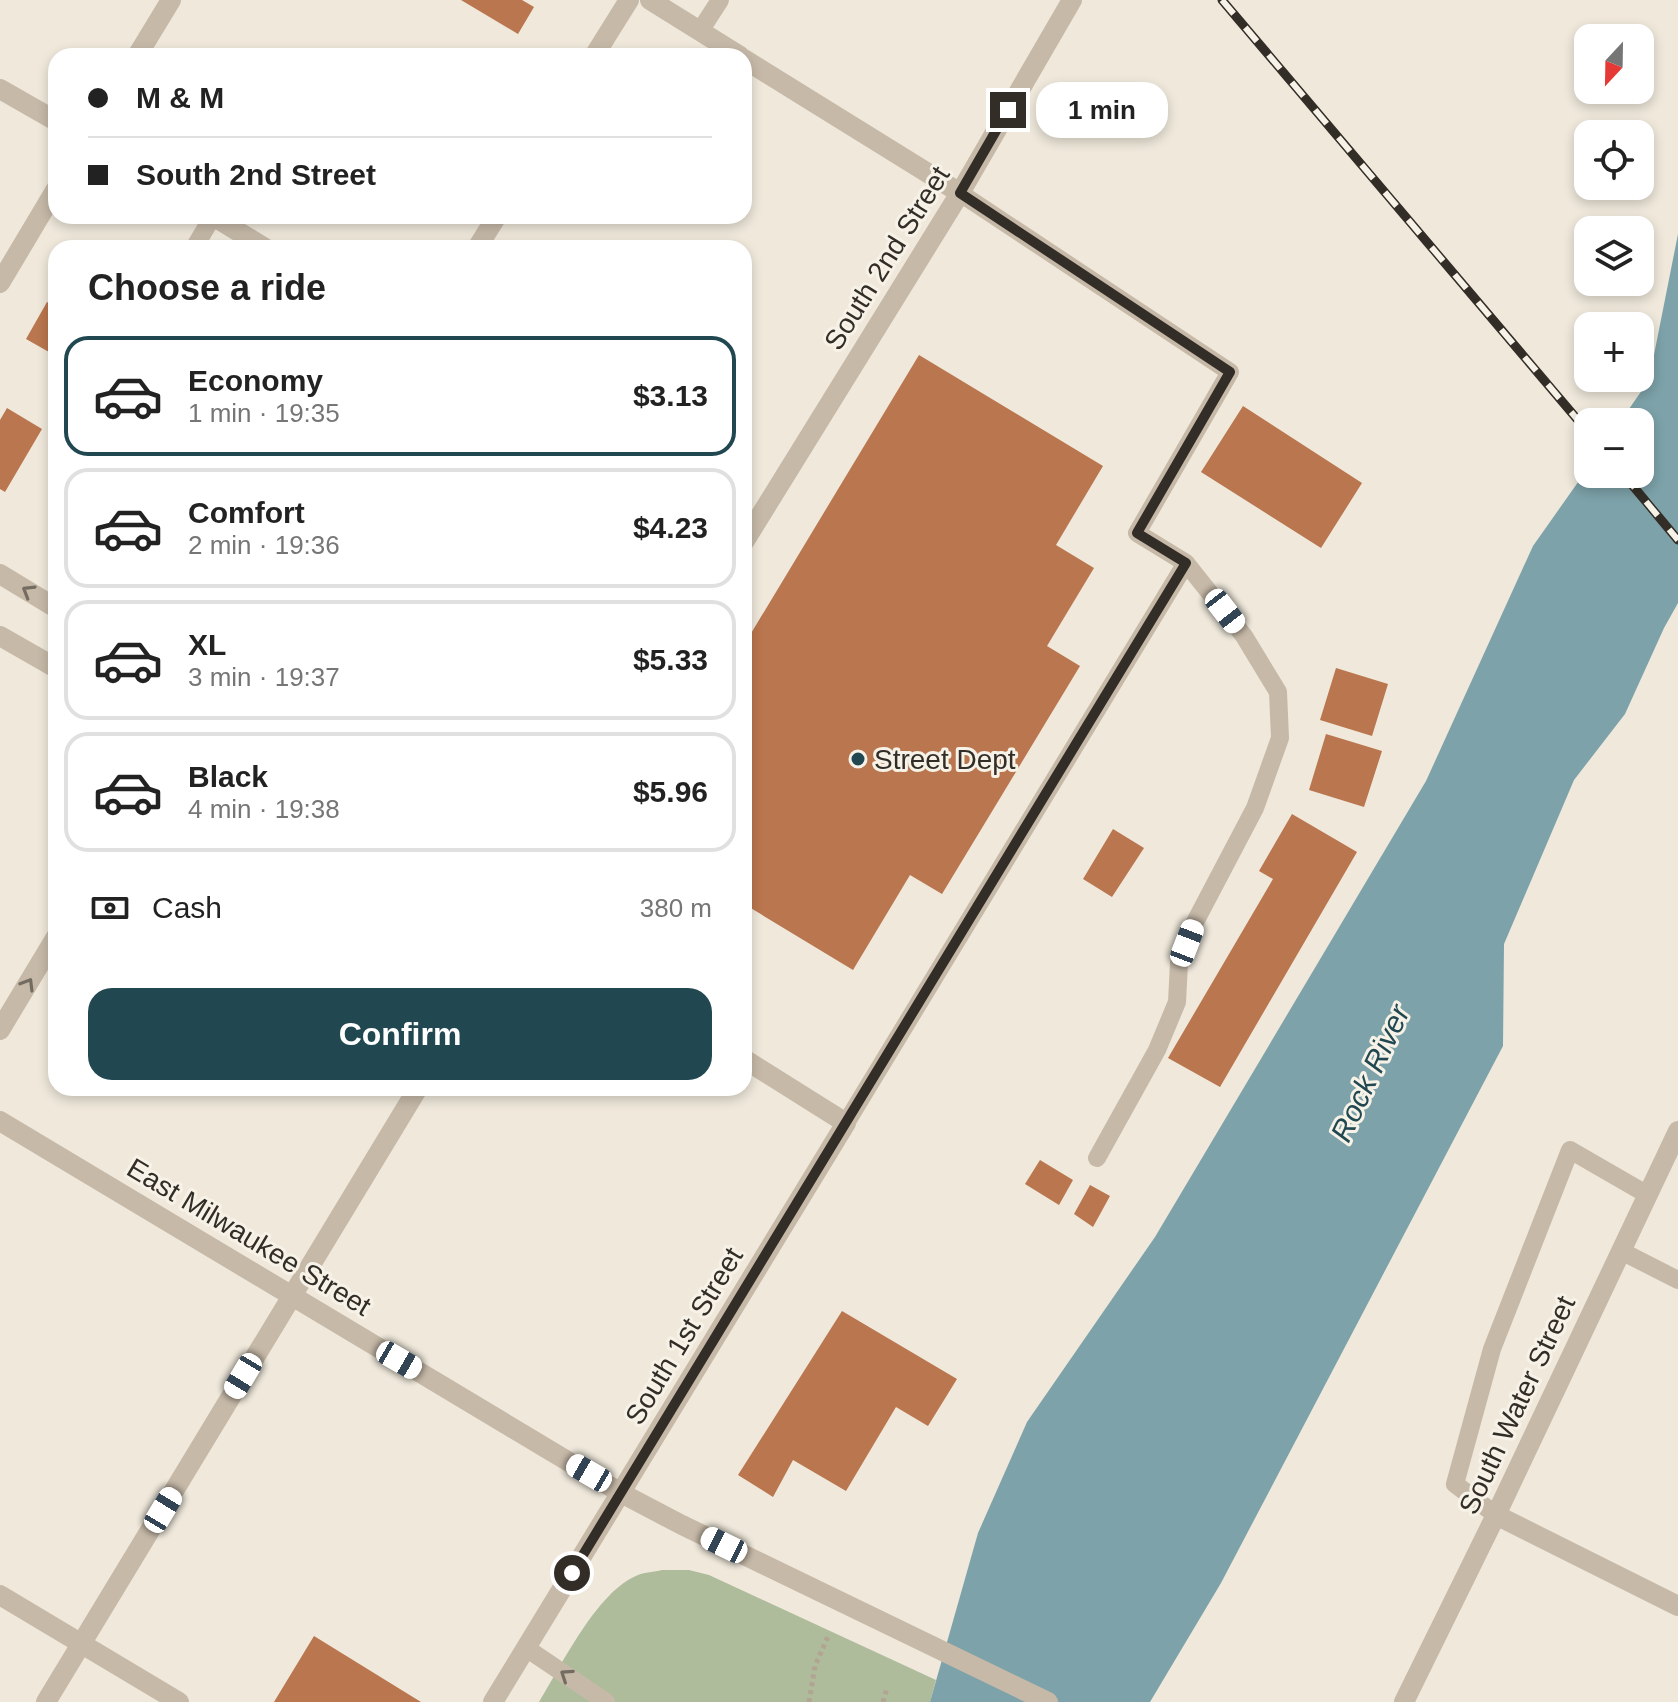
<!DOCTYPE html>
<meta charset="utf-8">
<style>
body{margin:0;font-family:Helvetica,sans-serif;background:#f2f2f2;color:#222;height:100vh;display:flex;flex-direction:column;font-size:30px;white-space:nowrap}
*{box-sizing:border-box;margin:0}
p{font-size:26px;color:#767676}
.icon{flex:none;width:44px;height:44px;fill:none;stroke:currentColor;stroke-width:2;stroke-linecap:round;stroke-linejoin:round}
.map{position:relative;flex:1;overflow:hidden}
.side{position:absolute;left:48px;top:240px;width:704px;height:856px;display:flex;flex-direction:column;background:#fff;border-radius:24px;box-shadow:0 4px 12px #0003}
.side>*{flex:none}
.guide{position:absolute;left:48px;top:48px;width:704px;height:176px;border-radius:24px;box-shadow:0 4px 12px #0003;display:grid;align-content:center;height:176px;padding:0 40px;background:#fff}
.needle{width:52px;rotate:202deg}
.buttons{position:absolute;left:1574px;top:24px;display:grid;gap:16px}
.buttons a{display:grid;place-items:center;width:80px;height:80px;border-radius:16px;background:#fff;box-shadow:0 4px 12px #0003;font-size:40px}
.end{position:absolute;width:36px;height:36px;margin:-18px;border:10px solid #332d27;background:#fff;box-shadow:0 0 0 4px #fff}
.from{border-radius:50%}
.bubble{position:absolute;height:56px;border-radius:24px;background:#fff;box-shadow:0 4px 12px #0003;font-size:26px;font-weight:700;line-height:56px;text-align:center}
.car{position:absolute;width:24px;height:48px;margin:-24px -12px;border-radius:10px;box-shadow:0 0 6px 2px #0007;background:linear-gradient(#fff 24%,#345 0 40%,#fff 0 76%,#345 0 86%,#fff 0)}
.guide b{display:flex;align-items:center;gap:28px;height:76px;font-size:30px}
.guide b+b{border-top:2px solid #e0e0e0}
.guide i{width:20px;height:20px;background:#222}
ul{padding:0;list-style:none}
li{display:flex;align-items:center;gap:24px;height:120px;margin:0 16px 12px;padding:0 24px;border:4px solid #e0e0e0;border-radius:24px}
li div{flex:1}
li b{display:block;font-size:30px}
li em{font-style:normal;font-weight:700}
li.selected{border-color:#214851}
li>.icon{width:72px;height:72px;stroke-width:1.5}
h2{padding:0 40px;font-size:36px;line-height:96px}
.pay{display:flex;align-items:center;gap:20px;height:88px;padding:0 40px;font-size:30px}
.pay p{margin-inline-start:auto}
.cta{display:flex;gap:16px;margin-top:auto;padding:16px 40px}
.cta a{flex:1;height:92px;border-radius:24px;background:#214851;color:#fff;font-size:32px;font-weight:700;line-height:92px;text-align:center}
.map>svg:first-child{display:block}
</style>
<div class="map">
<svg width="1678" height="1702" viewBox="0 0 1678 1702">
<rect width="100%" height="100%" fill="#efe8db"/>
<path fill="#aebc9c" d="M662,1570H689L709,1575L936,1680L930,1702H539C562,1665 597,1591 638,1575C645,1572 654,1572 662,1570Z"/>
<path fill="#7da2a9" d="M1678,234V603L1664,628L1625,714L1574,780L1504,944L1503,1046L1221,1583L1150,1702H930L978,1533L1027,1422L1155,1237L1426,781L1533,546L1588,468V474H1640V422H1620L1649,380Z"/>
<path fill="#ba764e" d="M461,0H522L534,7L518,34Z
M47,302L56,307V356L26,339Z
M919,355L1103,466L1056,545L1094,568L1047,646L1080,666L942,894L910,875L853,970L744,904V645Z
M1243,406L1362,483L1321,548L1201,472Z
M7,408L42,429L5,492L0,489V420Z
M1336,668L1388,684L1372,736L1320,720Z
M1326,734L1382,751L1364,807L1309,790Z
M1292,814L1357,852L1220,1087L1168,1058L1273,879L1259,871Z
M1113,829L1144,848L1112,897L1083,879Z
M1040,1160L1073,1180L1059,1205L1025,1184Z
M1090,1185L1110,1196L1093,1227L1074,1214Z
M842,1311L957,1379L928,1426L896,1407L846,1491L793,1460L773,1497L738,1475Z
M314,1636L421,1702H274Z"/>
<g fill="none" stroke-linecap="round" stroke-linejoin="round">
<path stroke="#b1a492" stroke-width="5" stroke-dasharray="4 4" stroke-linecap="butt" d="M809,1702L815,1666L829,1634
M883,1702L887,1688"/>
<path stroke="#c6b9a8" stroke-width="18" d="M700,31L720,0
M194,248L213,216
M846,1123L1186,563L1137,533L1230,372L960,193
M1097,1158L1157,1050L1177,1002L1179,963L1194,924L1255,808L1280,738L1278,692L1244,636L1186,563
M1621,1251L1678,1280
M1496,1515L1455,1484L1492,1349L1570,1150L1648,1195
M526,1648L606,1702"/>
<path stroke="#c6b9a8" stroke-width="20" d="M650,0L740,56
M137,56L171,0
M744,59L960,193
M0,89L56,121
M213,216L265,248
M0,283L56,189
M744,542L960,193L1072,0
M1496,1515L1678,1606
M0,1595L179,1702
M46,1702L418,1088
M493,1702L846,1123L744,1059
M1404,1702L1496,1515L1678,1131"/>
<path stroke="#c6b9a8" stroke-width="20" d="M594,56L629,0
M477,248L497,216
M0,574L56,608
M0,636L56,668
M0,1030L56,937
M0,1121L621,1493L682,1525L1048,1702"/>
<defs>
<path id="rail" d="M1222,0L1588,432
M1623,474L1678,540"/>
</defs>
<use href="#rail" stroke="#332d27" stroke-width="9"/>
<use href="#rail" stroke="#f7f2e7" stroke-width="6" stroke-dasharray="18" stroke-linecap="butt"/>
</g>
<defs><path id="oneway-chevron" d="M-2-3.5L2.5 0L-2 3.5" fill="none" stroke-width="1.6" stroke-linecap="round" stroke-linejoin="round" transform="scale(2)"/></defs>
<g stroke="#756c61">
<use href="#oneway-chevron" transform="translate(28 591) rotate(-149)"/>
<use href="#oneway-chevron" transform="translate(28 984) rotate(-59)"/>
<use href="#oneway-chevron" transform="translate(566 1675) rotate(-146)"/>
</g>
<g fill="none" stroke-linecap="round" stroke-linejoin="round">
<path stroke="#332d27" stroke-width="10" d="M572,1573L1186,563L1137,533L1230,372L960,193L1008,110"/>
</g>
<circle fill="#214851" stroke="#f7f2e7" stroke-width="3" cx="858" cy="759" r="8"/>
<g text-anchor="middle" dominant-baseline="central" stroke-width="6" stroke-linejoin="round" paint-order="stroke">
<g font-size="28" fill="#332d27" stroke="#f7f2e7">
<text transform="translate(887 258) rotate(-58)">South 2nd Street</text>
<text transform="translate(249 1237) rotate(31)">East Milwaukee Street</text>
<text transform="translate(684 1336) rotate(-59)">South 1st Street</text>
<text transform="translate(1517 1405) rotate(-65)">South Water Street</text>
</g>
<g font-size="28" fill="#332d27" stroke="#f7f2e7" text-anchor="start">
<text x="874" y="759">Street Dept</text>
</g>
<g font-size="30" font-style="italic" fill="#214851" stroke="#f7f2e7">
<text transform="translate(1370 1073) rotate(-65)">Rock River</text>
</g>
</g>
</svg>
<div class="buttons">
<a><svg class="needle" viewBox="-14 -14 28 28"><path d="M0-13l5 13h-10z" fill="#e53935"/><path d="M0 13l5-13h-10z" fill="#767676"/></svg></a>
<a><svg class="icon" aria-label="locate" viewBox="0 0 24 24"><circle cx="12" cy="12" r="6"/><path d="M12 2v4M12 18v4M2 12h4M18 12h4"/></svg></a>
<a><svg class="icon" aria-label="layers" viewBox="0 0 24 24"><path d="M12 4l9 5-9 5-9-5zM3 14l9 5 9-5"/></svg></a>
<a>+</a>
<a>−</a>
</div>
<i class="end from" style="left:572px;top:1573px"></i>
<i class="end" style="left:1008px;top:110px"></i>
<div class="bubble" style="left:1036px;top:82px;width:132px">1 min</div>
<i class="car" style="left:1225px;top:611px;rotate:142deg"></i>
<i class="car" style="left:1187px;top:943px;rotate:21deg"></i>
<i class="car" style="left:399px;top:1360px;rotate:120deg"></i>
<i class="car" style="left:243px;top:1376px;rotate:211deg"></i>
<i class="car" style="left:589px;top:1473px;rotate:300deg"></i>
<i class="car" style="left:163px;top:1510px;rotate:31deg"></i>
<i class="car" style="left:724px;top:1545px;rotate:296deg"></i>
<div class="guide">
<b><i class="from"></i>M &amp; M</b>
<b><i></i>South 2nd Street</b>
</div>
<section class="side">
<h2>Choose a ride</h2>
<ul>
<li class="selected"><svg class="icon" aria-label="car" viewBox="0 0 24 24"><path d="M5 17H2v-5l4-1 3-4h7l3 4 3 1v5h-3M9 17h6M6 11h13"/><circle cx="7" cy="17" r="2"/><circle cx="17" cy="17" r="2"/></svg><div><b>Economy</b><p>1 min · 19:35</p></div><em>$3.13</em></li>
<li><svg class="icon" aria-label="car" viewBox="0 0 24 24"><path d="M5 17H2v-5l4-1 3-4h7l3 4 3 1v5h-3M9 17h6M6 11h13"/><circle cx="7" cy="17" r="2"/><circle cx="17" cy="17" r="2"/></svg><div><b>Comfort</b><p>2 min · 19:36</p></div><em>$4.23</em></li>
<li><svg class="icon" aria-label="car" viewBox="0 0 24 24"><path d="M5 17H2v-5l4-1 3-4h7l3 4 3 1v5h-3M9 17h6M6 11h13"/><circle cx="7" cy="17" r="2"/><circle cx="17" cy="17" r="2"/></svg><div><b>XL</b><p>3 min · 19:37</p></div><em>$5.33</em></li>
<li><svg class="icon" aria-label="car" viewBox="0 0 24 24"><path d="M5 17H2v-5l4-1 3-4h7l3 4 3 1v5h-3M9 17h6M6 11h13"/><circle cx="7" cy="17" r="2"/><circle cx="17" cy="17" r="2"/></svg><div><b>Black</b><p>4 min · 19:38</p></div><em>$5.96</em></li>
</ul>
<div class="pay"><svg class="icon" aria-label="cash" viewBox="0 0 24 24"><path d="M3 7h18v10H3z"/><circle cx="12" cy="12" r="2"/></svg>Cash<p>380 m</p></div>
<div class="cta"><a>Confirm</a></div>
</section>
</div>
